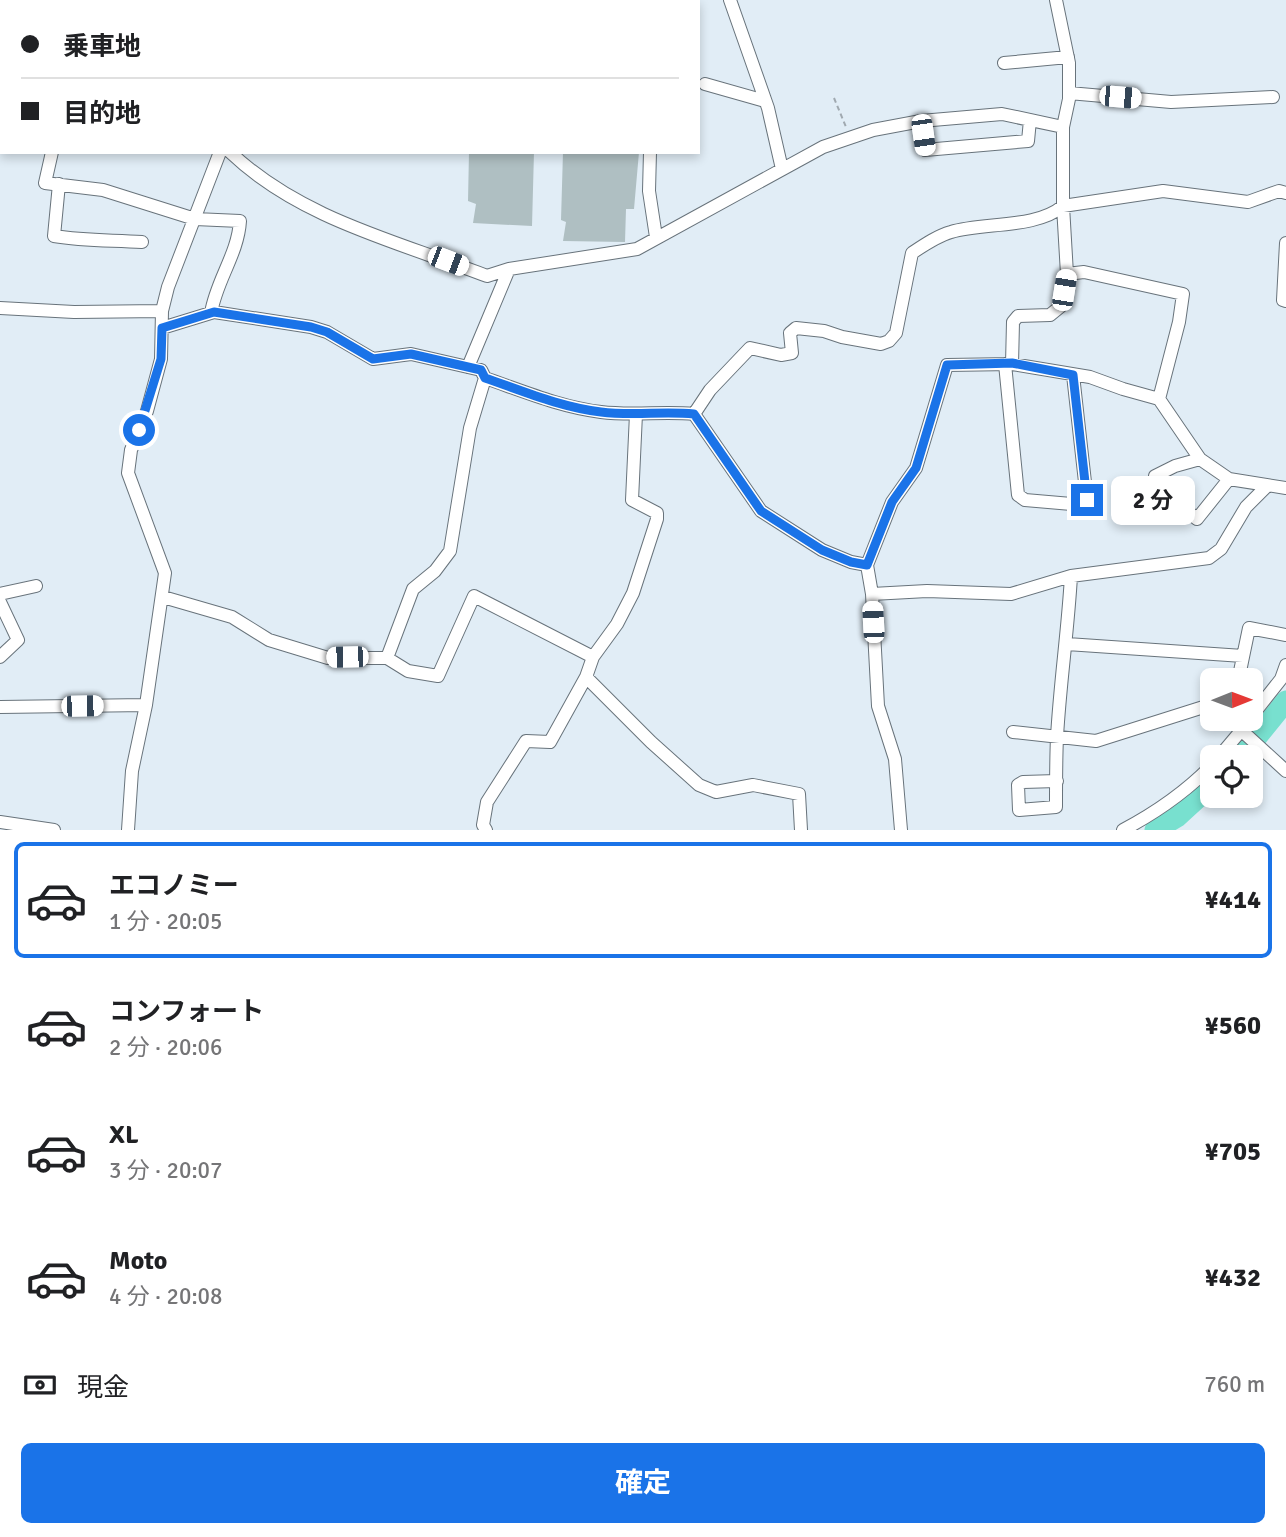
<!DOCTYPE html>
<html lang="ja">
<meta charset="utf-8">
<style>
body{margin:0;font-family:Signika,"Noto Sans JP",sans-serif;background:#f2f2f2;color:#202124;height:100vh;display:flex;flex-direction:column;font-size:26px;white-space:nowrap}
*{box-sizing:border-box;margin:0}
p{font-size:23px;color:#757577}
.icon{flex:none;width:38px;height:38px;fill:none;stroke:currentColor;stroke-width:2;stroke-linecap:round;stroke-linejoin:round}
.map{position:relative;height:830px;overflow:hidden}
.side{display:flex;flex-direction:column;background:#fff;flex:1}
.side>*{flex:none}
.guide{position:absolute;left:0px;top:0px;width:700px;height:154px;box-shadow:0 4px 10px #0003;display:grid;align-content:center;height:154px;padding:0 21px;background:#fff}
.needle{width:46px;rotate:89deg}
.fabs{position:absolute;left:1200px;top:668px;display:grid;gap:14px}
.fabs a{display:grid;place-items:center;width:63px;height:63px;border-radius:10px;background:#fff;box-shadow:0 4px 10px #0003;font-size:35px}
.end{position:absolute;width:32px;height:32px;margin:-16px;border:9px solid #1a73e8;background:#fff;box-shadow:0 0 0 4px #fff}
.from{border-radius:50%}
.bubble{position:absolute;height:49px;border-radius:10px;background:#fff;box-shadow:0 4px 10px #0003;font-size:23px;font-weight:700;line-height:49px;text-align:center}
.car{position:absolute;width:21px;height:42px;margin:-21px -10px;border-radius:9px;box-shadow:0 0 5px 2px #0007;background:linear-gradient(#fff 24%,#345 0 40%,#fff 0 76%,#345 0 86%,#fff 0)}
.guide b{display:flex;align-items:center;gap:24px;height:66px;font-size:26px}
.guide b+b{border-top:2px solid #e0e0e0}
.guide i{width:18px;height:18px;background:#202124}
ul{padding:12px 0 0;list-style:none}
li{display:flex;align-items:center;gap:21px;height:116px;margin:0 14px 10px;padding:0 7px;border:4px solid transparent;border-radius:10px}
li div{flex:1}
li b{display:block;font-size:26px}
li em{font-style:normal;font-weight:700}
li.current{border-color:#1a73e8}
li>.icon{width:63px;height:63px;stroke-width:1.5}
.pay{display:flex;align-items:center;gap:18px;height:77px;padding:0 21px;font-size:26px}
.pay p{margin-inline-start:auto}
.action{display:flex;gap:14px;margin-top:auto;padding:14px 21px}
.action a{flex:1;height:80px;border-radius:10px;background:#1a73e8;color:#fff;font-size:28px;font-weight:700;line-height:80px;text-align:center}
.map>svg:first-child{display:block}
</style>
<div class="map">
<svg width="1286" height="830" viewBox="0 0 1286 830">
<rect width="100%" height="100%" fill="#e1edf6"/>
<g fill="none" stroke-linecap="round" stroke-linejoin="round">
<path stroke="#78e0cf" stroke-width="21" d="M1240,758L1286,701
M1155,830L1177,817L1213,784"/>
</g>
<path fill="#afbfc2" d="M469,152H534L532,226L473,223L476,204L468,201Z
M563,152H639L634,209H626L625,242L563,241L566,222L561,220Z"/>
<g fill="none" stroke-linecap="round" stroke-linejoin="round">
<defs>
<path id="lane" d="M421,0L430,2"/>
<path id="street" d="M158,0L160,2
M730,0L768,108L782,169
M276,2V0
M681,2L682,0
M0,25H2
M1004,63L1068,57
M0,68L2,63
M705,84L765,101
M1069,93L1171,102L1273,97
M921,121L925,150L1028,141L1030,120
M0,124L2,125
M52,152L45,183L103,190L195,219L240,221C238,254 216,281 211,313
M230,152C300,219 399,242 487,276L509,269L637,249L823,147L873,130L921,121L1002,114L1063,127
M650,152L649,191L656,237
M59,184L54,236C84,241 112,240 142,242
M1286,243L1283,300L1286,301
M1067,274L1084,272L1183,294L1179,322L1159,399
M0,308L74,312L162,311
M162,328L214,312L311,327L327,332L373,359L411,354L481,370L485,378C523,391 560,407 601,412C632,416 663,411 694,414
M1005,364L1018,495L1025,500L1083,505L1087,500L1073,375
M1012,364L1013,322L1018,316L1050,315L1061,306L1067,274L1063,206V127L1069,99V63L1056,0
M468,367L509,269
M694,414L710,390L750,348L781,355L792,353L790,333L796,328L824,331L842,337L881,344L889,341L896,333L912,253C924,245 937,236 951,232C983,222 1036,229 1063,206L1163,191L1248,202L1279,191L1286,193
M694,414L761,511L822,550L851,562L867,565
M1200,459L1175,466L1155,476V485L1197,519L1229,479
M0,594L36,586
M872,594L927,591L1011,594L1071,576L1209,558L1221,549L1246,507L1267,486
M163,597L232,617L269,640L328,658H387L413,589L435,571L450,551L470,428L485,378
M0,602L18,640L0,657
M1067,644L1243,656
M387,658L408,671L438,676L474,596L593,657
M586,677L651,742L699,785L716,792L753,785L799,794L801,830
M1238,681L1249,628L1286,635
M0,707L146,705
M1251,717L1281,679L1286,665
M1241,730L1286,771
M1013,732L1096,741L1213,704
M1218,758L1245,726
M1057,781L1023,782L1018,785L1019,810L1056,807C1056,783 1056,760 1057,737C1060,683 1068,630 1071,576
M0,822L54,830
M128,830L132,771L146,705L165,573L128,473L131,450L147,411L161,359L162,311L168,287L220,152
M486,830L483,825L487,802L526,741L550,742L586,677L593,657L617,624L633,593L657,519V513L632,500L636,414
M901,830L895,759L878,706L872,594L867,565L892,502L916,468L947,365L1012,364L1090,377L1123,389L1159,399L1200,459L1229,479L1286,488
M1123,830C1157,812 1186,792 1213,764"/>
</defs>
<use href="#lane" stroke="#68737b" stroke-width="8"/>
<use href="#street" stroke="#68737b" stroke-width="14"/>
<path stroke="#a0a9b0" stroke-width="2" stroke-dasharray="5 3.5" stroke-linecap="butt" d="M834,98L846,127"/>
<use href="#lane" stroke="#fff" stroke-width="6"/>
<use href="#street" stroke="#fff" stroke-width="12"/>
</g>
<g fill="none" stroke-linecap="round" stroke-linejoin="round">
<path stroke="#1a73e8" stroke-width="9" d="M139,430L161,359L162,328L214,312L311,327L327,332L373,359L411,354L481,370L485,378C523,391 560,407 601,412C632,416 663,411 694,414L761,511L822,550L851,562L867,565L892,502L916,468L947,365L1012,363L1073,375L1087,500"/>
</g>
</svg>
<div class="fabs">
<a><svg class="needle" viewBox="-14 -14 28 28"><path d="M0-13l5 13h-10z" fill="#e53935"/><path d="M0 13l5-13h-10z" fill="#757577"/></svg></a>
<a><svg class="icon" aria-label="locate" viewBox="0 0 24 24"><circle cx="12" cy="12" r="6"/><path d="M12 2v4M12 18v4M2 12h4M18 12h4"/></svg></a>
</div>
<i class="end from" style="left:139px;top:430px"></i>
<i class="end" style="left:1087px;top:500px"></i>
<div class="bubble" style="left:1111px;top:476px;width:84px">2 分</div>
<i class="car" style="left:1120px;top:97px;rotate:95deg"></i>
<i class="car" style="left:923px;top:135px;rotate:172deg"></i>
<i class="car" style="left:448px;top:261px;rotate:111deg"></i>
<i class="car" style="left:1064px;top:290px;rotate:9deg"></i>
<i class="car" style="left:873px;top:622px;rotate:357deg"></i>
<i class="car" style="left:347px;top:657px;rotate:269deg"></i>
<i class="car" style="left:82px;top:706px;rotate:89deg"></i>
<div class="guide">
<b><i class="from"></i>乗車地</b>
<b><i></i>目的地</b>
</div>
</div>
<section class="side">
<ul>
<li class="current"><svg class="icon" aria-label="car" viewBox="0 0 24 24"><path d="M5 17H2v-5l4-1 3-4h7l3 4 3 1v5h-3M9 17h6M6 11h13"/><circle cx="7" cy="17" r="2"/><circle cx="17" cy="17" r="2"/></svg><div><b>エコノミー</b><p>1 分 · 20:05</p></div><em>¥414</em></li>
<li><svg class="icon" aria-label="car" viewBox="0 0 24 24"><path d="M5 17H2v-5l4-1 3-4h7l3 4 3 1v5h-3M9 17h6M6 11h13"/><circle cx="7" cy="17" r="2"/><circle cx="17" cy="17" r="2"/></svg><div><b>コンフォート</b><p>2 分 · 20:06</p></div><em>¥560</em></li>
<li><svg class="icon" aria-label="car" viewBox="0 0 24 24"><path d="M5 17H2v-5l4-1 3-4h7l3 4 3 1v5h-3M9 17h6M6 11h13"/><circle cx="7" cy="17" r="2"/><circle cx="17" cy="17" r="2"/></svg><div><b>XL</b><p>3 分 · 20:07</p></div><em>¥705</em></li>
<li><svg class="icon" aria-label="car" viewBox="0 0 24 24"><path d="M5 17H2v-5l4-1 3-4h7l3 4 3 1v5h-3M9 17h6M6 11h13"/><circle cx="7" cy="17" r="2"/><circle cx="17" cy="17" r="2"/></svg><div><b>Moto</b><p>4 分 · 20:08</p></div><em>¥432</em></li>
</ul>
<div class="pay"><svg class="icon" aria-label="cash" viewBox="0 0 24 24"><path d="M3 7h18v10H3z"/><circle cx="12" cy="12" r="2"/></svg>現金<p>760 m</p></div>
<div class="action"><a>確定</a></div>
</section>
